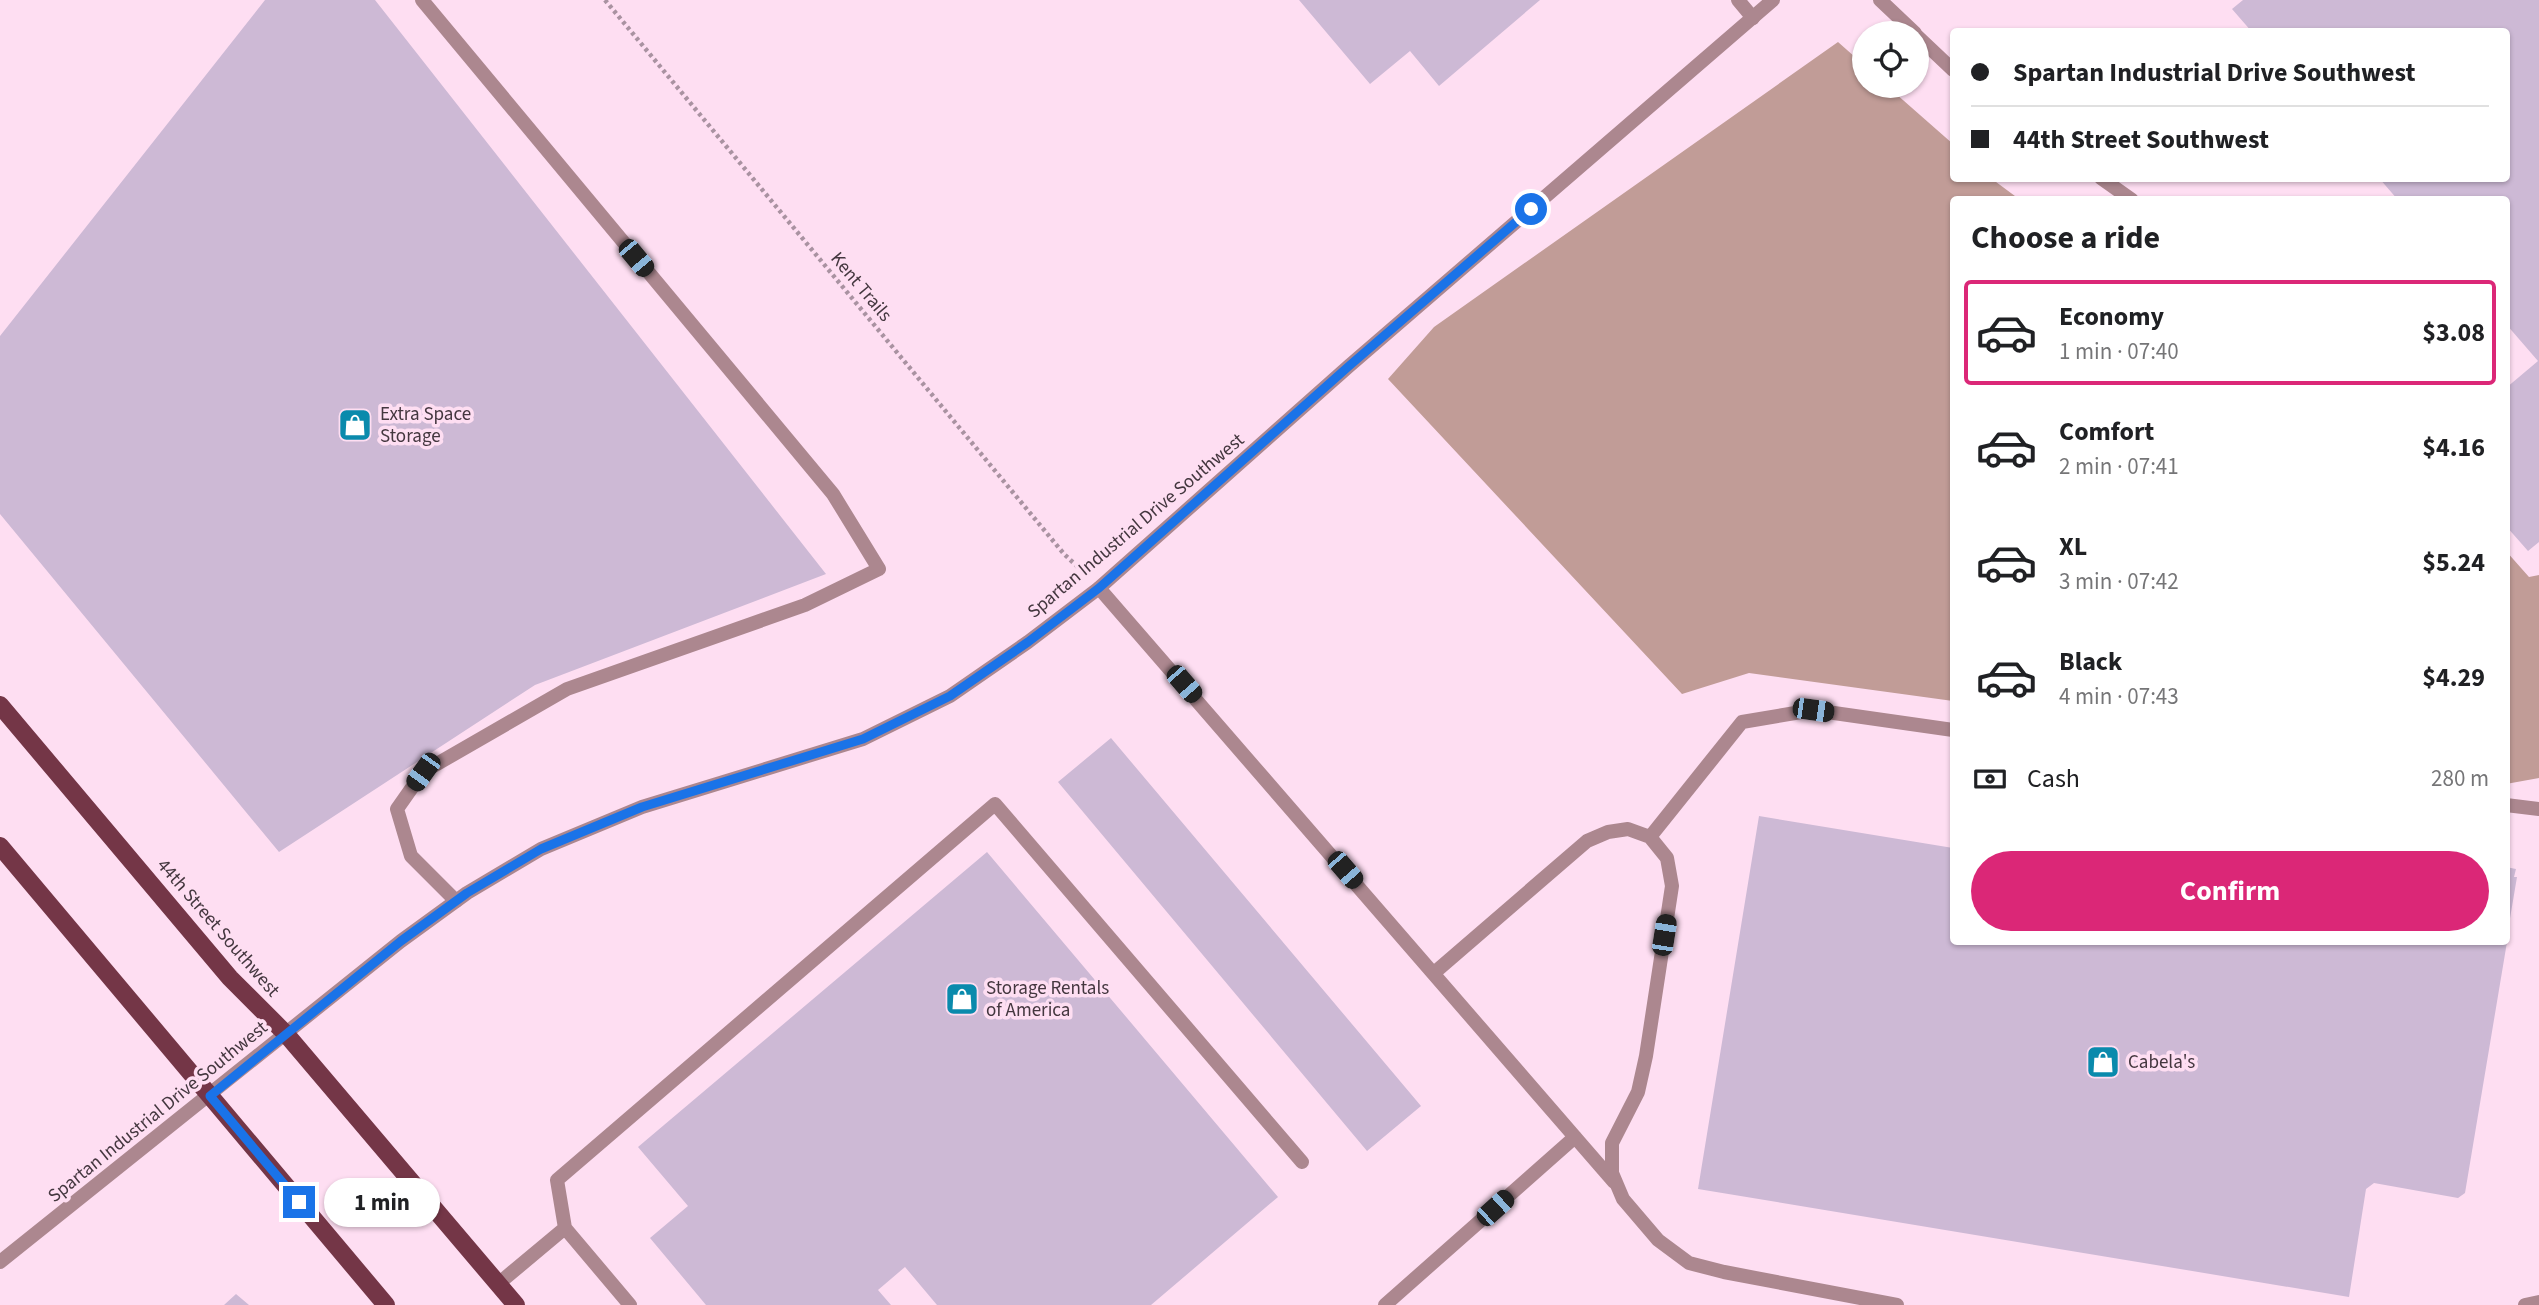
<!DOCTYPE html>
<meta charset="utf-8">
<style>
body{margin:0;font-family:"Source Sans 3",sans-serif;background:#f6f6f6;color:#202124;height:100vh;display:flex;flex-direction:column;font-size:26px;white-space:nowrap}
*{box-sizing:border-box;margin:0}
p{font-size:23px;color:#757577}
.icon{flex:none;width:38px;height:38px;fill:none;stroke:currentColor;stroke-width:2;stroke-linecap:round;stroke-linejoin:round}
.map{position:relative;flex:1;overflow:hidden}
.side{position:absolute;left:1950px;top:196px;width:560px;height:749px;display:flex;flex-direction:column;background:#fff;border-radius:7px;box-shadow:0 2px 5px #0004}
.side>*{flex:none}
.top-card{position:absolute;left:1950px;top:28px;width:560px;height:154px;border-radius:7px;box-shadow:0 2px 5px #0004;display:grid;align-content:center;height:154px;padding:0 21px;background:#fff}
.controls{position:absolute;left:1852px;top:21px;display:grid;gap:14px}
.controls a{display:grid;place-items:center;width:77px;height:77px;border-radius:50%;background:#fff;box-shadow:0 2px 5px #0004;font-size:35px}
.end{position:absolute;width:32px;height:32px;margin:-16px;border:9px solid #1a73e8;background:#fff;box-shadow:0 0 0 4px #fff}
.from{border-radius:50%}
.bubble{position:absolute;height:49px;border-radius:24px;background:#fff;box-shadow:0 2px 5px #0004;font-size:23px;font-weight:700;line-height:49px;text-align:center}
.car{position:absolute;width:21px;height:42px;margin:-21px -10px;border-radius:9px;box-shadow:0 0 5px 2px #0007;background:linear-gradient(#222 24%,#8ab4d8 0 40%,#222 0 76%,#8ab4d8 0 86%,#222 0)}
.top-card b{display:flex;align-items:center;gap:24px;height:66px;font-size:26px}
.top-card b+b{border-top:2px solid #e0e0e0}
.top-card i{width:18px;height:18px;background:#202124}
ul{padding:0;list-style:none}
li{display:flex;align-items:center;gap:21px;height:105px;margin:0 14px 10px;padding:0 7px;border:4px solid transparent;border-radius:7px}
li div{flex:1}
li b{display:block;font-size:26px}
li em{font-style:normal;font-weight:700}
li.active{border-color:#db2777}
li>.icon{width:63px;height:63px;stroke-width:1.5}
h2{padding:0 21px;font-size:32px;line-height:84px}
.pay{display:flex;align-items:center;gap:18px;height:77px;padding:0 21px;font-size:26px}
.pay p{margin-inline-start:auto}
.action{display:flex;gap:14px;margin-top:auto;padding:14px 21px}
.action a{flex:1;height:80px;border-radius:42px;background:#db2777;color:#fff;font-size:28px;font-weight:700;line-height:80px;text-align:center}
.map>svg:first-child{display:block}
</style>
<div class="map">
<svg width="2539" height="1305" viewBox="0 0 2539 1305">
<rect width="100%" height="100%" fill="#fedef2"/>
<path fill="#c19c97" d="M1838,42L1864,65V86H1887L1953,144V178L1992,179L2019,199L1953,200V701L1749,673L1682,694L1388,379L1434,327Z
M2506,551L2529,577L2539,575V778L2506,784Z"/>
<path fill="#cdb9d5" d="M265,0H375L826,574L535,685L279,852L0,514V336Z
M1299,0H1540L1439,86L1410,51L1370,84Z
M2243,0H2539V542L2528,551L2506,526V388L2538,361L2506,324V200H2398L2379,178H2506V32H2252L2232,9Z
M1111,738L1421,1106L1367,1151L1058,782Z
M1759,816L1953,848V942H2507L2465,1193L2458,1198L2374,1183L2366,1189L2349,1297L1698,1189Z
M987,852L1278,1197L1151,1305H937L905,1267L878,1290L891,1305H706L650,1238L688,1206L638,1147Z
M2506,867L2516,869L2514,877H2517L2507,936Z
M236,1294L249,1305H224Z"/>
<g fill="none" stroke-linecap="round" stroke-linejoin="round">
<path stroke="#a992a1" stroke-width="4.5" stroke-dasharray="3.5 3.5" stroke-linecap="butt" d="M605,0L1064,554L1080,569"/>
<path stroke="#ac878f" stroke-width="14" d="M422,0L833,494L879,569L805,605L567,689L423,772L397,809L411,856L456,901
M1738,0L1753,18
M1880,0L1915,33
M1916,35L1953,70
M2101,178L2132,200
M1099,588L1614,1182
M2506,805L2539,809
M1650,837L1742,722L1813,710L1953,730
M1434,973L1587,841L1608,832L1628,829L1650,837L1667,858L1672,886L1646,1056L1638,1092L1612,1143V1173L1623,1199L1658,1240L1689,1263L1724,1272L1897,1305
M498,1284L565,1228
M630,1305L565,1228L557,1180L995,804L1302,1162
M1385,1305L1575,1137
M2525,1305L2539,1302"/>
<path stroke="#ac878f" stroke-width="14" d="M0,1262L401,941L467,893L541,849L642,807L863,739L950,696L1028,642L1099,588L1349,366L1773,0"/>
<path stroke="#743647" stroke-width="18" d="M0,705L230,978L286,1034L516,1305
M0,846L386,1305"/>
</g>
<g fill="none" stroke-linecap="round" stroke-linejoin="round">
<path stroke="#1a73e8" stroke-width="9" d="M299,1202L210,1096L401,941L467,893L541,849L642,807L863,739L950,696L1028,642L1099,588L1349,366L1531,209"/>
</g>
<defs>
<symbol id="shop-square" viewBox="-11 -11 22 22"><rect x="-9" y="-9" width="18" height="18" rx="4" fill="#0a8aac" stroke="#fedef2"/><path d="M-5-2.5h2.3a2.7 3.5 0 0 1 5.4 0H5L5.5 6h-11ZM-1.5-2.5h3a1.5 2.3 0 0 0-3 0Z" fill="#fff"/></symbol>
</defs>
<g fill-rule="evenodd">
<use href="#shop-square" x="336" y="406" width="38" height="38"/>
<use href="#shop-square" x="943" y="980" width="38" height="38"/>
<use href="#shop-square" x="2084" y="1043" width="38" height="38"/>
</g>
<g text-anchor="middle" dominant-baseline="central" stroke-width="7" stroke-linejoin="round" paint-order="stroke">
<g font-size="19" fill="#44373f" stroke="#fedef2">
<text transform="translate(861 287) rotate(50)">Kent Trails</text>
<text transform="translate(1136 526) rotate(-40)">Spartan Industrial Drive Southwest</text>
<text transform="translate(218 928) rotate(49)">44th Street Southwest</text>
<text transform="translate(158 1112) rotate(-39)">Spartan Industrial Drive Southwest</text>
</g>
<g font-size="19" fill="#44373f" stroke="#fedef2" text-anchor="start">
<text x="380" y="414">Extra Space<tspan x="380" dy="22">Storage</tspan></text>
<text x="986" y="988">Storage Rentals<tspan x="986" dy="22">of America</tspan></text>
<text x="2128" y="1062">Cabela's</text>
</g>
</g>
</svg>
<div class="controls">
<a><svg class="icon" aria-label="locate" viewBox="0 0 24 24"><circle cx="12" cy="12" r="6"/><path d="M12 2v4M12 18v4M2 12h4M18 12h4"/></svg></a>
</div>
<i class="end from" style="left:1531px;top:209px"></i>
<i class="end" style="left:299px;top:1202px"></i>
<div class="bubble" style="left:324px;top:1178px;width:116px">1 min</div>
<i class="car" style="left:636px;top:258px;rotate:140deg"></i>
<i class="car" style="left:1184px;top:684px;rotate:139deg"></i>
<i class="car" style="left:1813px;top:710px;rotate:98deg"></i>
<i class="car" style="left:423px;top:772px;rotate:216deg"></i>
<i class="car" style="left:1345px;top:870px;rotate:139deg"></i>
<i class="car" style="left:1664px;top:935px;rotate:9deg"></i>
<i class="car" style="left:1495px;top:1208px;rotate:48deg"></i>
<div class="top-card">
<b><i class="from"></i>Spartan Industrial Drive Southwest</b>
<b><i></i>44th Street Southwest</b>
</div>
<section class="side">
<h2>Choose a ride</h2>
<ul>
<li class="active"><svg class="icon" aria-label="car" viewBox="0 0 24 24"><path d="M5 17H2v-5l4-1 3-4h7l3 4 3 1v5h-3M9 17h6M6 11h13"/><circle cx="7" cy="17" r="2"/><circle cx="17" cy="17" r="2"/></svg><div><b>Economy</b><p>1 min · 07:40</p></div><em>$3.08</em></li>
<li><svg class="icon" aria-label="car" viewBox="0 0 24 24"><path d="M5 17H2v-5l4-1 3-4h7l3 4 3 1v5h-3M9 17h6M6 11h13"/><circle cx="7" cy="17" r="2"/><circle cx="17" cy="17" r="2"/></svg><div><b>Comfort</b><p>2 min · 07:41</p></div><em>$4.16</em></li>
<li><svg class="icon" aria-label="car" viewBox="0 0 24 24"><path d="M5 17H2v-5l4-1 3-4h7l3 4 3 1v5h-3M9 17h6M6 11h13"/><circle cx="7" cy="17" r="2"/><circle cx="17" cy="17" r="2"/></svg><div><b>XL</b><p>3 min · 07:42</p></div><em>$5.24</em></li>
<li><svg class="icon" aria-label="car" viewBox="0 0 24 24"><path d="M5 17H2v-5l4-1 3-4h7l3 4 3 1v5h-3M9 17h6M6 11h13"/><circle cx="7" cy="17" r="2"/><circle cx="17" cy="17" r="2"/></svg><div><b>Black</b><p>4 min · 07:43</p></div><em>$4.29</em></li>
</ul>
<div class="pay"><svg class="icon" aria-label="cash" viewBox="0 0 24 24"><path d="M3 7h18v10H3z"/><circle cx="12" cy="12" r="2"/></svg>Cash<p>280 m</p></div>
<div class="action"><a>Confirm</a></div>
</section>
</div>
